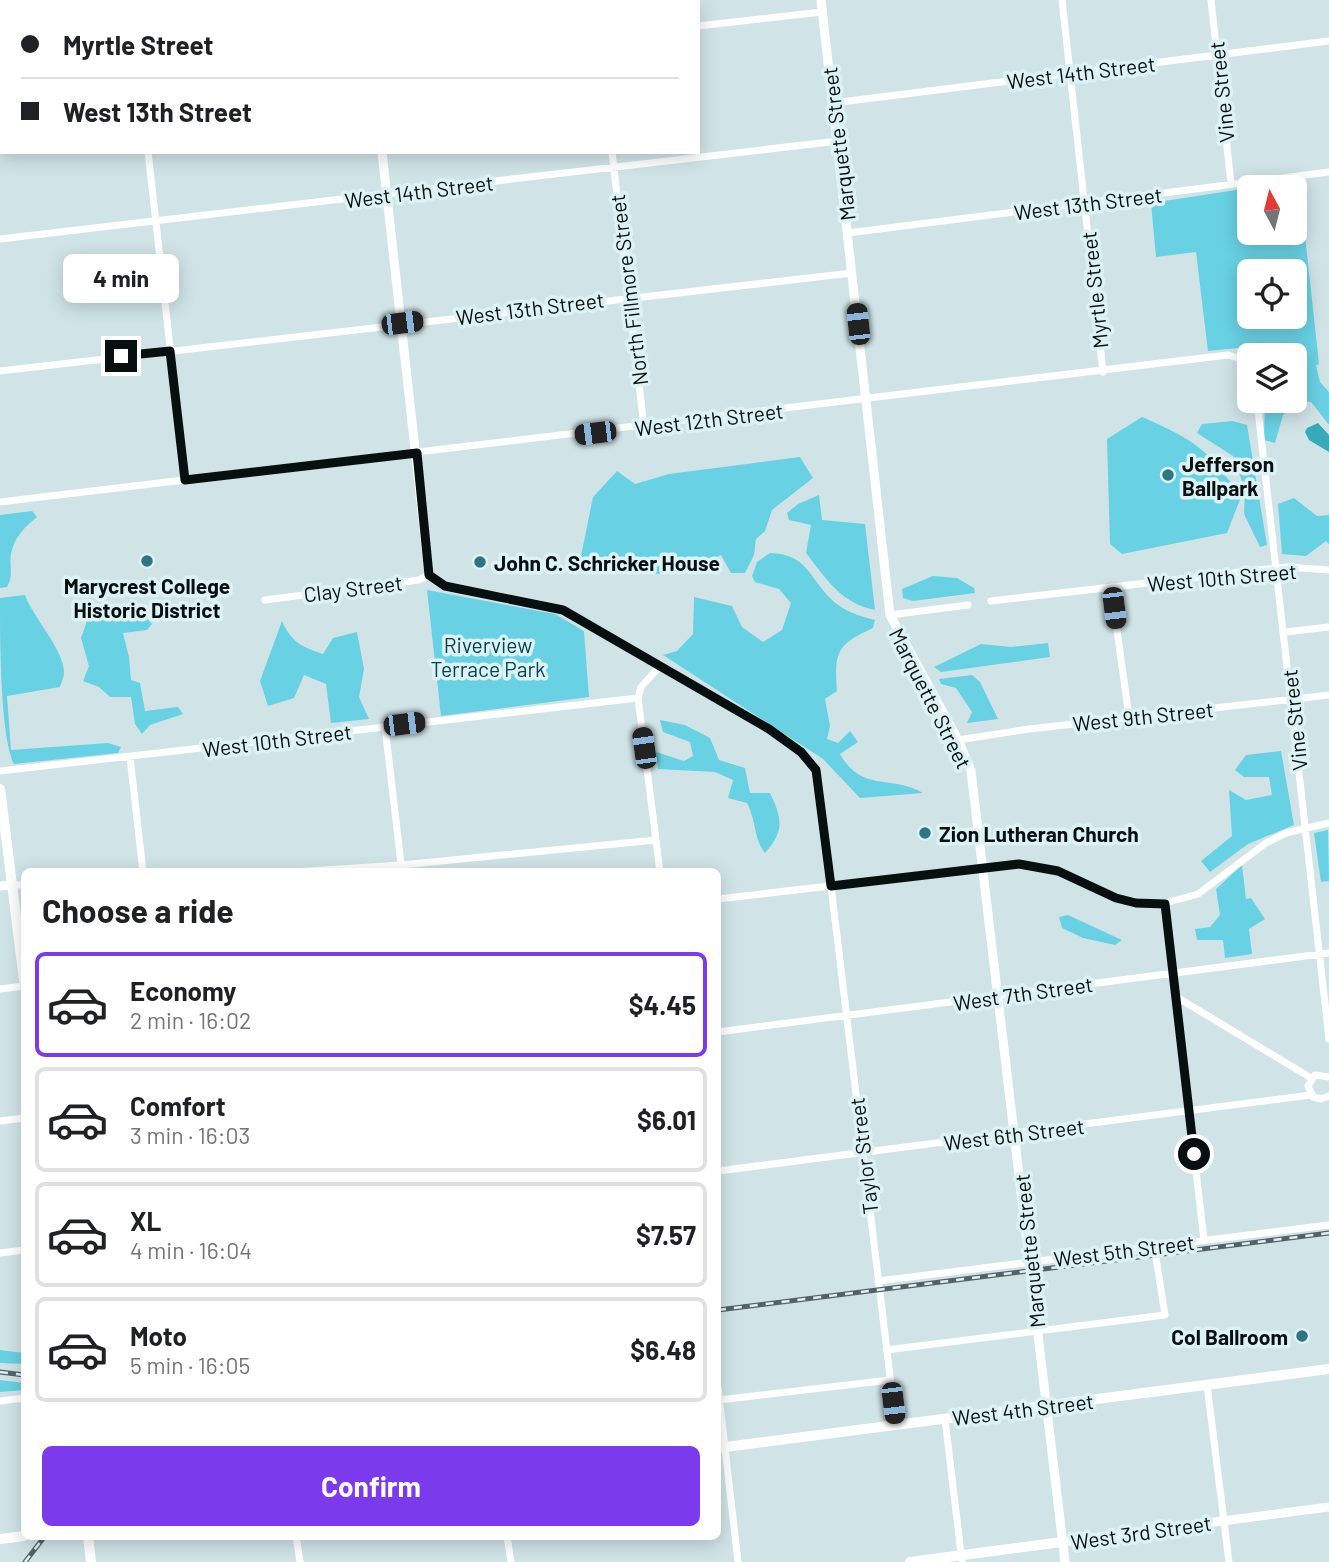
<!DOCTYPE html>
<meta charset="utf-8">
<style>
body{margin:0;font-family:Barlow,sans-serif;background:#f2f2f2;color:#202124;height:100vh;display:flex;flex-direction:column;font-size:26px;white-space:nowrap}
*{box-sizing:border-box;margin:0}
p{font-size:23px;color:#757577}
.icon{flex:none;width:38px;height:38px;fill:none;stroke:currentColor;stroke-width:2;stroke-linecap:round;stroke-linejoin:round}
.map{position:relative;flex:1;overflow:hidden}
.panel{position:absolute;left:21px;top:868px;width:700px;height:672px;display:flex;flex-direction:column;background:#fff;border-radius:10px;box-shadow:0 4px 18px #0003}
.panel>*{flex:none}
.guide{position:absolute;left:0px;top:0px;width:700px;height:154px;box-shadow:0 4px 18px #0003;display:grid;align-content:center;height:154px;padding:0 21px;background:#fff}
.needle{width:46px;rotate:353deg}
.fabs{position:absolute;left:1237px;top:175px;display:grid;gap:14px}
.fabs a{display:grid;place-items:center;width:70px;height:70px;border-radius:10px;background:#fff;box-shadow:0 4px 18px #0003;font-size:35px}
.end{position:absolute;width:32px;height:32px;margin:-16px;border:9px solid #080f10;background:#fff;box-shadow:0 0 0 4px #fff}
.from{border-radius:50%}
.bubble{position:absolute;height:49px;border-radius:10px;background:#fff;box-shadow:0 4px 18px #0003;font-size:23px;font-weight:700;line-height:49px;text-align:center}
.car{position:absolute;width:21px;height:42px;margin:-21px -10px;border-radius:9px;box-shadow:0 0 5px 2px #0007;background:linear-gradient(#222 24%,#8ab4d8 0 40%,#222 0 76%,#8ab4d8 0 86%,#222 0)}
.guide b{display:flex;align-items:center;gap:24px;height:66px;font-size:26px}
.guide b+b{border-top:2px solid #e0e0e0}
.guide i{width:18px;height:18px;background:#202124}
ul{padding:0;list-style:none}
li{display:flex;align-items:center;gap:21px;height:105px;margin:0 14px 10px;padding:0 7px;border:4px solid #e0e0e0;border-radius:10px}
li div{flex:1}
li b{display:block;font-size:26px}
li em{font-style:normal;font-weight:700}
li.current{border-color:#7c3aed}
li>.icon{width:63px;height:63px;stroke-width:1.5}
h2{padding:0 21px;font-size:32px;line-height:84px}
.cta{display:flex;gap:14px;margin-top:auto;padding:14px 21px}
.cta a{flex:1;height:80px;border-radius:10px;background:#7c3aed;color:#fff;font-size:28px;font-weight:700;line-height:80px;text-align:center}
.map>svg:first-child{display:block}
</style>
<div class="map">
<svg width="1329" height="1562" viewBox="0 0 1329 1562">
<rect width="100%" height="100%" fill="#d0e4e8"/>
<path fill="#68d2e4" fill-rule="evenodd" d="M1299,180L1319,364L1316,365L1320,382L1329,392V425L1311,402L1298,401L1283,415L1275,443L1264,440L1265,401H1295V355H1250L1238,348L1208,351L1196,252L1156,257L1151,203L1249,188L1250,233H1295V187H1251ZM1250,271H1295V317H1250Z
M1142,417C1195,440 1208,449 1241,497L1227,533L1122,554L1110,544L1107,439Z
M1232,421L1247,425L1267,545L1260,547L1244,514L1245,490L1233,456L1197,433L1202,424Z
M800,457L813,478L772,510L765,531L756,539L754,555L745,573H731L721,555L703,564L678,559L659,574L579,566L593,497L617,471L635,484L669,474Z
M819,495L822,520L865,524L875,610C841,603 827,580 806,553L811,525L789,520L787,513L798,504Z
M1294,498L1317,516L1329,515V544L1326,541L1306,556L1282,554L1278,504Z
M32,511L37,517C25,527 14,537 11,554C9,567 14,574 7,587L0,588V515Z
M770,553C807,554 808,576 831,599C843,611 859,616 875,620L873,628C837,644 834,652 837,691L825,699L830,726L827,739L838,743L850,731L858,742L840,754C862,793 890,774 923,793L860,798L823,759L663,655L677,651L693,634L694,597L732,606L742,627L763,642L782,630L791,603L779,589L755,582L752,576L757,562Z
M933,576L957,578L974,588L975,593L913,601L903,598L902,589Z
M427,590L555,614L584,631L589,697L441,716Z
M25,595C33,617 63,649 64,671C65,675 61,683 60,687L7,696L11,750L108,743L121,747L118,753L14,764C0,736 0,636 0,598Z
M90,612L114,616H145L152,624L147,630L123,633L129,657L131,680L140,683L145,711L178,707L183,714L150,725L142,734L135,724L131,697H110L99,687L83,681L89,666L81,638Z
M282,621C291,642 302,647 323,654L333,638L357,632L364,669L359,697L369,719L331,723L326,684L304,675L294,698L268,706L260,681Z
M1048,643L1050,657L941,672L934,667L981,644L1011,647Z
M972,675L980,682L998,719L967,723L972,712L956,688L941,684L939,679Z
M660,720L685,725L710,738L719,760L745,768L750,793H770C782,818 785,831 765,853C753,837 757,823 747,803L728,798L733,780L715,772L658,769L656,752L684,761L693,756L690,742L663,732Z
M1281,751L1294,825L1248,844L1210,872L1201,861L1232,836L1229,790L1246,800L1272,795L1269,777H1244L1235,770L1246,755Z
M1328,830L1329,881L1321,882L1314,833Z
M1242,865L1246,899L1251,898L1265,919L1249,929L1252,954L1225,958L1223,940H1197L1195,929L1210,927L1220,915L1216,889Z
M1068,915L1122,940L1115,945L1083,938L1062,928L1059,917Z
M0,1350L24,1353V1364L0,1363Z
M0,1380L24,1383V1390L0,1392Z"/>
<path fill="#38a9bb" d="M1318,423L1329,435V452L1309,440L1305,432L1307,428Z"/>
<g fill="none" stroke-linecap="round" stroke-linejoin="round">
<path stroke="#fff" stroke-width="7" d="M130,0V2
M596,0V2
M1062,0L1103,372
M1211,0L1231,184
M698,26L822,12
M833,103L1329,41
M0,109H2
M148,152L185,480
M612,152L644,427
M848,233L1329,172
M0,239L838,141
M0,371L852,273
M1257,401L1329,1039
M0,502L1228,355L1238,358L1250,368
M1111,587L1129,717
M265,600L419,580L429,575
M991,601L1286,567L1329,570
M890,615L968,605
M1285,632L1329,627
M385,727L402,872
M958,740L1029,729L1329,695
M130,757L143,872
M0,771L638,698
M293,872L401,865L656,840
M660,872L638,698L641,687L661,665
M11,885H24
M831,886L896,1426
M718,899L1019,864L1058,871L1116,898L1158,905L1198,894L1266,843L1286,833L1329,823
M1165,904L1204,1240
M0,989L24,986
M1175,996L1311,1078
M718,1032L1329,953
M1329,1077L1315,1075L1308,1086L1313,1097L1321,1099L1329,1096
M0,1121L24,1118
M718,1171L1311,1095
M0,1253L24,1250
M878,1281L1329,1225
M886,1350L1165,1315L1156,1258
M1207,1385L1229,1562
M718,1387L738,1562
M719,1400L890,1380
M0,1401L24,1398
M945,1419L962,1562
M296,1536L300,1562
M507,1536L511,1562"/>
<path stroke="#fff" stroke-width="9" d="M366,0V2
M821,0L890,615L958,740L971,771L1065,1562
M382,152L429,575L445,586L563,610L769,729L801,752L816,770L831,886
M0,886L11,885
M1062,1542L1329,1507"/>
<path stroke="#fff" stroke-width="10" d="M0,789L24,980
M718,1448L1329,1369
M88,1536L91,1562
M0,1539L24,1536
M910,1562L1062,1542"/>
<defs>
<path id="rail" d="M718,1310L1329,1233
M0,1372L24,1375
M25,1562L45,1536"/>
</defs>
<use href="#rail" stroke="#556164" stroke-width="5"/>
<use href="#rail" stroke="#ddf2f5" stroke-width="2.5" stroke-dasharray="8" stroke-linecap="butt"/>
</g>
<g fill="none" stroke-linecap="round" stroke-linejoin="round">
<path stroke="#080f10" stroke-width="9" d="M121,356L170,351L185,480L417,453L429,575L445,586L563,610L769,729L801,752L816,770L831,886L1019,864L1058,871L1116,898L1136,903L1165,904L1194,1154"/>
</g>
<g fill="#2f7682" stroke="#ddf2f5" stroke-width="2.5">
<circle cx="1168" cy="475" r="7"/>
<circle cx="147" cy="561" r="7"/>
<circle cx="480" cy="562" r="7"/>
<circle cx="925" cy="833" r="7"/>
<circle cx="1302" cy="1336" r="7"/>
</g>
<g text-anchor="middle" dominant-baseline="central" stroke-width="7" stroke-linejoin="round" paint-order="stroke">
<g font-size="21" fill="#080f10" stroke="#ddf2f5">
<text transform="translate(1081 72) rotate(-7)">West 14th Street</text>
<text transform="translate(1221 92) rotate(-96)">Vine Street</text>
<text transform="translate(838 144) rotate(-97)">Marquette Street</text>
<text transform="translate(419 191) rotate(-7)">West 14th Street</text>
<text transform="translate(1088 203) rotate(-7)">West 13th Street</text>
<text transform="translate(628 290) rotate(-97)">North Fillmore Street</text>
<text transform="translate(1094 290) rotate(-96)">Myrtle Street</text>
<text transform="translate(530 308) rotate(-7)">West 13th Street</text>
<text transform="translate(709 419) rotate(-7)">West 12th Street</text>
<text transform="translate(1222 577) rotate(-5)">West 10th Street</text>
<text transform="translate(353 588) rotate(-7)">Clay Street</text>
<text transform="translate(931 698) rotate(63)">Marquette Street</text>
<text transform="translate(1143 716) rotate(-6)">West 9th Street</text>
<text transform="translate(1294 720) rotate(-96)">Vine Street</text>
<text transform="translate(277 740) rotate(-7)">West 10th Street</text>
<text transform="translate(1023 993) rotate(-8)">West 7th Street</text>
<text transform="translate(1014 1134) rotate(-7)">West 6th Street</text>
<text transform="translate(863 1156) rotate(-97)">Taylor Street</text>
<text transform="translate(1124 1250) rotate(-7)">West 5th Street</text>
<text transform="translate(1029 1251) rotate(-96)">Marquette Street</text>
<text transform="translate(1023 1409) rotate(-7)">West 4th Street</text>
<text transform="translate(1141 1532) rotate(-8)">West 3rd Street</text>
</g>
<g font-size="21" font-weight="bold" fill="#080f10" stroke="#ddf2f5" text-anchor="start">
<text x="1182" y="463">Jefferson<tspan x="1182" dy="24">Ballpark</tspan></text>
<text x="494" y="562">John C. Schricker House</text>
<text x="147" y="585" text-anchor="middle">Marycrest College<tspan x="147" dy="24">Historic District</tspan></text>
<text x="939" y="833">Zion Lutheran Church</text>
<text x="1288" y="1336" text-anchor="end">Col Ballroom</text>
</g>
<g font-size="21" fill="#00454f" stroke="#ddf2f5">
<text x="488" y="644">Riverview<tspan x="488" dy="24">Terrace Park</tspan></text>
</g>
</g>
</svg>
<div class="fabs">
<a><svg class="needle" viewBox="-14 -14 28 28"><path d="M0-13l5 13h-10z" fill="#e53935"/><path d="M0 13l5-13h-10z" fill="#757577"/></svg></a>
<a><svg class="icon" aria-label="locate" viewBox="0 0 24 24"><circle cx="12" cy="12" r="6"/><path d="M12 2v4M12 18v4M2 12h4M18 12h4"/></svg></a>
<a><svg class="icon" aria-label="layers" viewBox="0 0 24 24"><path d="M12 4l9 5-9 5-9-5zM3 14l9 5 9-5"/></svg></a>
</div>
<i class="end from" style="left:1194px;top:1154px"></i>
<i class="end" style="left:121px;top:356px"></i>
<div class="bubble" style="left:63px;top:254px;width:116px">4 min</div>
<i class="car" style="left:402px;top:323px;rotate:83deg"></i>
<i class="car" style="left:858px;top:324px;rotate:354deg"></i>
<i class="car" style="left:595px;top:433px;rotate:263deg"></i>
<i class="car" style="left:1114px;top:608px;rotate:173deg"></i>
<i class="car" style="left:404px;top:724px;rotate:83deg"></i>
<i class="car" style="left:644px;top:748px;rotate:352deg"></i>
<i class="car" style="left:893px;top:1403px;rotate:173deg"></i>
<div class="guide">
<b><i class="from"></i>Myrtle Street</b>
<b><i></i>West 13th Street</b>
</div>
<section class="panel">
<h2>Choose a ride</h2>
<ul>
<li class="current"><svg class="icon" aria-label="car" viewBox="0 0 24 24"><path d="M5 17H2v-5l4-1 3-4h7l3 4 3 1v5h-3M9 17h6M6 11h13"/><circle cx="7" cy="17" r="2"/><circle cx="17" cy="17" r="2"/></svg><div><b>Economy</b><p>2 min · 16:02</p></div><em>$4.45</em></li>
<li><svg class="icon" aria-label="car" viewBox="0 0 24 24"><path d="M5 17H2v-5l4-1 3-4h7l3 4 3 1v5h-3M9 17h6M6 11h13"/><circle cx="7" cy="17" r="2"/><circle cx="17" cy="17" r="2"/></svg><div><b>Comfort</b><p>3 min · 16:03</p></div><em>$6.01</em></li>
<li><svg class="icon" aria-label="car" viewBox="0 0 24 24"><path d="M5 17H2v-5l4-1 3-4h7l3 4 3 1v5h-3M9 17h6M6 11h13"/><circle cx="7" cy="17" r="2"/><circle cx="17" cy="17" r="2"/></svg><div><b>XL</b><p>4 min · 16:04</p></div><em>$7.57</em></li>
<li><svg class="icon" aria-label="car" viewBox="0 0 24 24"><path d="M5 17H2v-5l4-1 3-4h7l3 4 3 1v5h-3M9 17h6M6 11h13"/><circle cx="7" cy="17" r="2"/><circle cx="17" cy="17" r="2"/></svg><div><b>Moto</b><p>5 min · 16:05</p></div><em>$6.48</em></li>
</ul>
<div class="cta"><a>Confirm</a></div>
</section>
</div>
